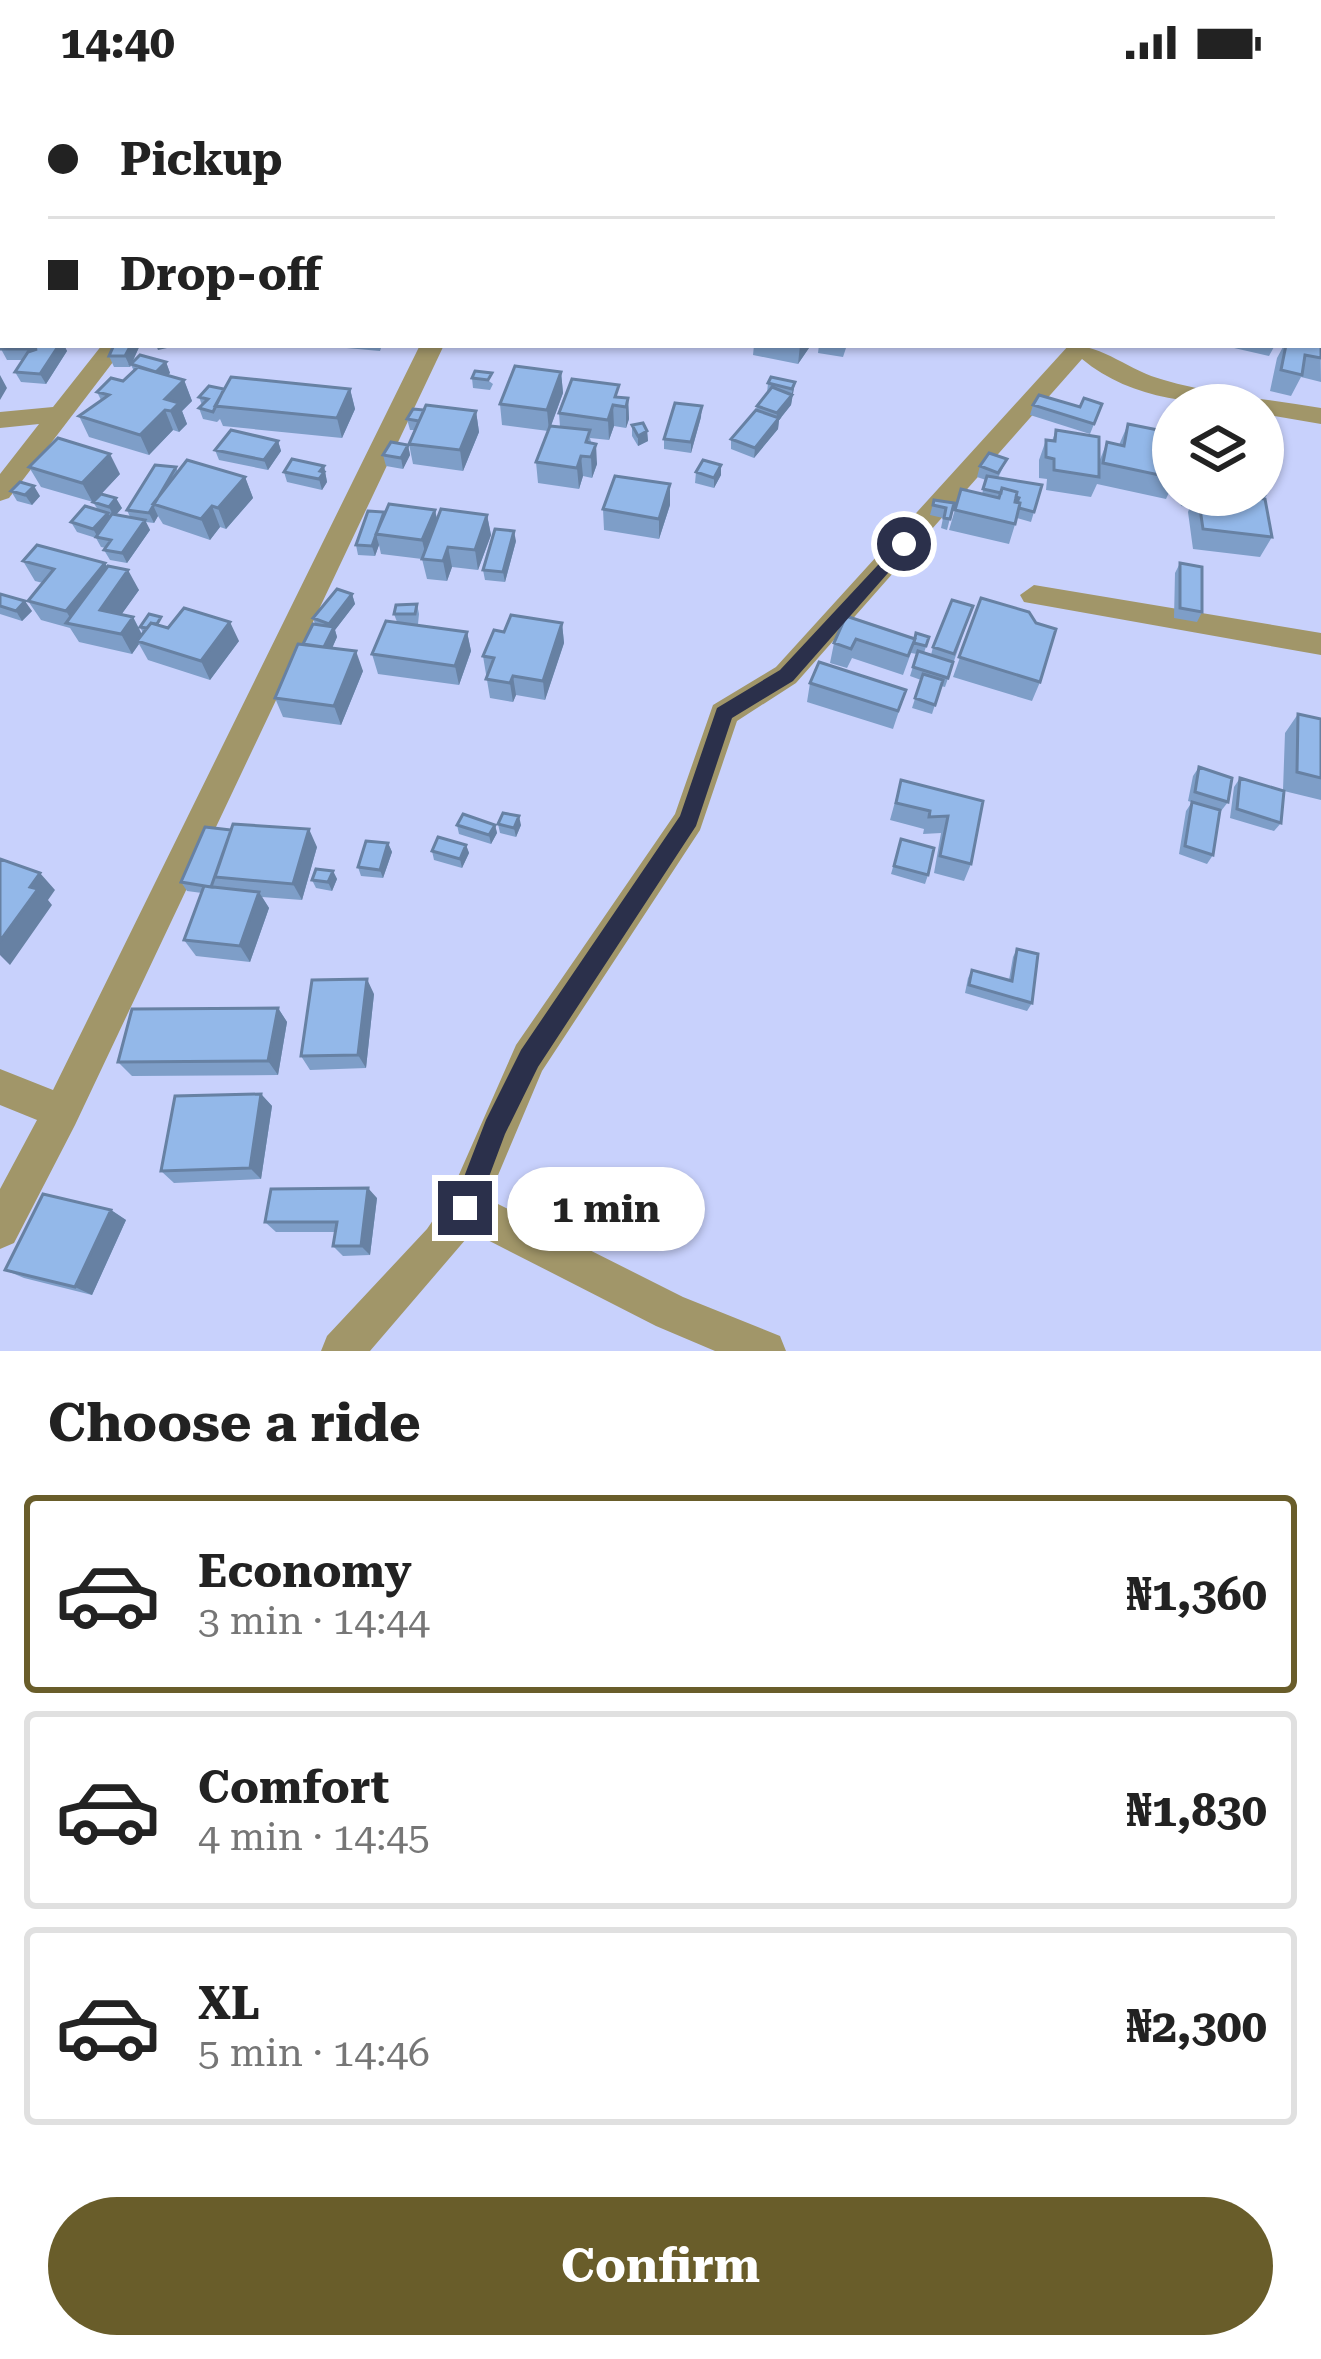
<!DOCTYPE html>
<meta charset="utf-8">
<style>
body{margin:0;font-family:"Roboto Serif",serif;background:#f6f6f6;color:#222;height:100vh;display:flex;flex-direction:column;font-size:45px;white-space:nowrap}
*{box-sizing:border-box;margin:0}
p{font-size:39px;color:#767676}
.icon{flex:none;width:66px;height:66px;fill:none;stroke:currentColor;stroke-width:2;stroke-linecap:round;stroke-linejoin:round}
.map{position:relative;height:1267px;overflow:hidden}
.sheet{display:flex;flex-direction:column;background:#fff;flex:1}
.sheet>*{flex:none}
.hud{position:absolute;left:0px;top:0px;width:1323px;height:264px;box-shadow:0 3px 9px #0004;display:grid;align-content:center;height:264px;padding:0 48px;background:#fff}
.tools{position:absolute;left:1152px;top:300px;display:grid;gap:24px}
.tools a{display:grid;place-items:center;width:132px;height:132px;border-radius:50%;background:#fff;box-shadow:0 3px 9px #0004;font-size:60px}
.end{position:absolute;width:54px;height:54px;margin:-27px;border:15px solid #2b304b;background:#fff;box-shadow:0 0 0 6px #fff}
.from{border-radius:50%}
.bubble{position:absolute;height:84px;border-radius:42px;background:#fff;box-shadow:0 3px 9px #0004;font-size:39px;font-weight:700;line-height:84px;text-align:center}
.hud b{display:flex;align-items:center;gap:42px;height:114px;font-size:45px}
.hud b+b{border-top:3px solid #e0e0e0}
.hud i{width:30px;height:30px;background:#222}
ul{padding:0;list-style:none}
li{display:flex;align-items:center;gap:36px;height:198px;margin:0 24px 18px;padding:0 24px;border:6px solid #e0e0e0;border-radius:12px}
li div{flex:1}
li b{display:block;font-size:45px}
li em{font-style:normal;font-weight:700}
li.current{border-color:#695d2a}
li>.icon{width:108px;height:108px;stroke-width:1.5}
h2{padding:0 48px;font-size:54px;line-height:144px}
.primary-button{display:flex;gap:24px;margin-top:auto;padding:24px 48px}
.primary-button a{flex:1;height:138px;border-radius:72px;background:#695d2a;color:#fff;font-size:48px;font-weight:700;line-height:138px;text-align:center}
.status{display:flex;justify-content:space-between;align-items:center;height:84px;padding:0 60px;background:#fff;direction:ltr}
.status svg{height:33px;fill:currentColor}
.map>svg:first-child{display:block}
</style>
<div class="status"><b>14:40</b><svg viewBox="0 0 49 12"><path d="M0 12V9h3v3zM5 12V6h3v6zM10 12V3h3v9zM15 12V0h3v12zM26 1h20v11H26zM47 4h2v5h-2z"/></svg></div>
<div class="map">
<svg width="1321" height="1267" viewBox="0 0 1321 1267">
<rect width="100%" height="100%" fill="#c8d1fc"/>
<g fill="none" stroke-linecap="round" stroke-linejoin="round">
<path fill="#a19669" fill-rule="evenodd" d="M76,0H158L160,3H78Z
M3,56V68L0,69V57Z
M102,261H126L9,414L0,417V390L39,340L0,344V328L53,323Z
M420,261H444L75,1041L14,1159L0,1165V1105L37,1036L0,1021V985L53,1006Z
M1069,261C1104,261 1129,287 1164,296C1215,311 1269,315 1321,324V340L1263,330V321C1201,321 1132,317 1082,275L796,599L737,637L700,746L542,987L488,1115L683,1213L780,1252L786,1267H715L656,1242L472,1148L370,1267H321L327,1252L427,1145L450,1111L516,961L675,730L713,621L776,583Z
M1034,501L1321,549V571L1024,518L1020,511Z"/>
</g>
<path fill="#7e9ec8" d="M223,0H272L271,3H224Z
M462,0H522L520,3H462Z
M637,0H717L719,3H637Z
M729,0H764L763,3H729Z
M888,0H936L934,3H888Z
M1055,0H1080L1079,3H1054Z
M1134,0H1237L1236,3H1133Z
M3,64V110L0,104V70Z
M1320,228L1321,298L1301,293L1291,312L1270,307L1277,274L1284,261H1320Z
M4,261H64L67,267L46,300L21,298L15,288L23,276H7L1,265Z
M114,261H140L132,279L166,278L170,289L167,292L184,296L192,317L182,327L187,340L179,348L173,346L149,371L89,353L79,332L101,316L97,308L123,297L134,287L131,281L130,283H114L109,272Z
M313,261H382L380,267Z
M754,261H811L798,280L753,271Z
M819,261H847L843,273L818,269Z
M1221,261H1275L1269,272Z
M475,287L493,300L490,306L473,304L472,294Z
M561,288L563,309L551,342L560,343L559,329L619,313L628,314L629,335L626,344L614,342L609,356L590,354L597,380L592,394L583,392L579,405L538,399L536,378L548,347L502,341L500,320Z
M795,298L791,321L779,336L778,345L754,374L731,365V355L756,326L757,322L767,309L768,299Z
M224,305H350L355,325L342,354L223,342L220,335L217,338L203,335L199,324L202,321L199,313Z
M1102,320L1090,350L1030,331L1033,321L1080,323Z
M424,326L476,327L479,348L463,387L413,380L409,360L415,346H410L407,335Z
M701,333L691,369L664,365V355Z
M1128,340L1173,349V400L1166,415L1097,400L1091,413L1046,406L1047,395L1039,394V376L1046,356L1052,357L1056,346L1099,378L1107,358L1119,361Z
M632,341L647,347L648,357L638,362L632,352Z
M278,357L281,367L268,386L219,376L215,366Z
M408,361L410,371L403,385L386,382L383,371Z
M1007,375L998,394L1042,401L1031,438L1017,434L1009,460L949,446L961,405L982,410L986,396L977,393L980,382Z
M324,382L327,398L322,406L287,398L284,388Z
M29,383L120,390L101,410L122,424L116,431L130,433L127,426L176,383L178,388L245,393L253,414L226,445L220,443L210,456L163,440L158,432L154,439L146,438L150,446L127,479L110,476L104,466L106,464L101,463L96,454L77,448L71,438L98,426L93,418L41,403Z
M696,388L721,391L714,404L695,399Z
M670,400V421L659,455L604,446L603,425Z
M11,407L40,412L32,421L17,417Z
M1179,411H1267L1264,415L1272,453L1260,473L1193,465L1188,428L1190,423L1181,422Z
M934,416L954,419L947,446L941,444L943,434L930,431Z
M435,426L437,435L487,431L491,451L478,486L452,483L447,497L427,495L422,475L381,470L379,461L375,472L358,471L356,461L384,428Z
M516,457L505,498L485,496L483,486Z
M23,477L105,479L107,483L139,506L121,531L133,533L142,550L143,549L140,543H167L239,557L210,596L148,576L139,560L132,570L79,558L70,544L41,536L28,517L43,499L35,497Z
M1180,479L1202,528L1197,538L1174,534L1175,489Z
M0,510L32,527L22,537L0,530Z
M352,510L355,520L335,546L337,553L332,564L363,587L341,641L283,633L275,614L315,540L313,534Z
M981,514L1040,598L1032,617L953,593Z
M417,520L419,530L418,540H410L467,548L471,567L459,601L378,590L372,570L397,538L394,530Z
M973,522L945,603L941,602L932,630L912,624L921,596L910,592L917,570L911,569L903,591L852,574L847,584L830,579L834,559L846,532L914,554L929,553L924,569L931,571L933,563Z
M562,539L564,559L545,616L516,611L513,618L490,614L483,572L504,548Z
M810,599L900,624L893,645L807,618Z
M1298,630L1321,635V716L1284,707L1281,739L1274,747L1230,734L1234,703L1240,694L1283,706L1285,649Z
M1199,683L1228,718L1221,727L1188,717L1193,692Z
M901,696L983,717L971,780L964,797L934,789L941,749L923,750L924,745L890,736Z
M1192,718L1213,771L1207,780L1179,770L1186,727Z
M498,740L521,741L516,753L500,749Z
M457,741H495L497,749L491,760L459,750Z
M901,755L928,791L925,800L891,790Z
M388,759L392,768L383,794L361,792L358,783Z
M466,761L469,769L462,784L434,776L432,767Z
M317,763L302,816L262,813L269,824L250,878L196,872L184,856L202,809L187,807L181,798Z
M333,787L337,795L332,807L316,804L312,796Z
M1017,865L1032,919L1027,927L965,909L968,894L972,886L1009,896L1013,873Z
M374,910L366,984L310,986L301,972Z
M278,924L287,938L278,991L132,992L118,978Z
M261,1010L272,1022L261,1095L174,1099L161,1087Z
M377,1114L370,1171L343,1172L333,1162L335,1148H276L265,1138Z
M111,1126L126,1136L92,1211L24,1194L5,1186Z"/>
<path fill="#6781a3" d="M59,261H64L67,267L46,300L40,290Z
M131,261H140L130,283L125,272Z
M156,261H176V262L158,266Z
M800,261H811L798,280Z
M166,278L170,289L160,298L156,288Z
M561,288L563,309L549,347L547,326Z
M0,291L7,304L0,316Z
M184,296L192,317L182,327L187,340L179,348L165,315Z
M795,298L791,321L779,336L778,345L754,374L755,364L776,338L777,329L791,312Z
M350,305L355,325L342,354L337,334Z
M628,314L629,335L626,344V323Z
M613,321L614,342L609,356L608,336Z
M702,322L701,333L691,369V358Z
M165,326L173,346L149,371L140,351Z
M476,327L479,348L463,387L460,366Z
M647,347L648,357L638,362V352Z
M278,357L281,367L268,386L264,376Z
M596,360L597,380L592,394L591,373Z
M408,361L410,371L403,385L401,374Z
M110,370L120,390L93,419L82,399Z
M581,372L583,392L579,405L577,384Z
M721,381V391L714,404V394Z
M324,382L327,398L322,406L319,395L320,387Z
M245,393L253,414L226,445L218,424Z
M670,400V421L659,455V435Z
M34,402L40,412L32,421L25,411Z
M116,414L122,424L114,433L109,423Z
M153,421L158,432L154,439L149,429Z
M212,422L220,443L210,456L201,435Z
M435,426L439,446L427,476L422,456Z
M108,429L113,439L99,455L93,445Z
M487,431L491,451L478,486L475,466Z
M145,436L150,446L127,479L122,469Z
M514,447L516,457L505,498L503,488Z
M376,451L379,461L375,472L372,462Z
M448,463L452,483L447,497L443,477Z
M105,479L116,498L74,540L66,527Z
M128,486L139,506L111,545L100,526Z
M352,510L355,520L335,546L337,553L326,578L322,569L332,548L329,540Z
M25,517L32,527L22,537L16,527Z
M133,533L143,553L137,557L139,560L132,570L121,550Z
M230,538L239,557L210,596L201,577Z
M562,539L564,559L545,616L543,597Z
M467,548L471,567L459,601L455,582Z
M356,567L363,587L341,641L334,622Z
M513,592L516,611L513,618L510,599Z
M519,732L521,741L516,753L514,744Z
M495,741L497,749L491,760L489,751Z
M309,745L317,763L302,816L293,800Z
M388,759L392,768L383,794L380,786Z
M466,761L469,769L462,784L460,775Z
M333,787L337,795L332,807L328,798Z
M40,789L55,806L48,816L52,821L10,881L0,871V857L30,803Z
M259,808L269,824L250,878L240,862Z
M367,895L374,910L366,984L358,971Z
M278,924L287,938L278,991L268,977Z
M261,1010L272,1022L261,1095L250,1084Z
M368,1104L377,1114L370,1171L361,1162Z
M111,1126L126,1136L92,1211L75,1203Z"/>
<path fill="#93b8e9" stroke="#6781a3" stroke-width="3" d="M0,0H50L54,3L3,4Z
M80,0H119L118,3H79Z
M589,0H625L623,3H586Z
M653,0H673L672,3H657L659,1Z
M678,0H707L719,1L718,3H677Z
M1082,0H1120V3H1093Z
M1149,0H1196V3H1167Z
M2,64L3,89L0,90V70Z
M4,261H59L40,290L15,288L28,268L37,265H1Z
M114,261H131L125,272H109Z
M1286,261L1321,262V274L1305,271L1302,291L1281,286Z
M140,271L166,278L156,288L131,280Z
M515,282L561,288L547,326L500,320Z
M138,283L184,296L165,315L179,319L171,327L165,326L140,351L79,332L109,311L97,308L111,294L123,297Z
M475,287L492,289L488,296L472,294Z
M231,293L350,305L337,334L215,322Z
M771,293L795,298L792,305L768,299Z
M572,295L619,301L615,313L628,314L626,323L613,321L608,336L559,329Z
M209,302L224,305L213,328L199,324L208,315L199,313Z
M772,303L792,311L777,329L757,322Z
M1039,311L1080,323L1084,314L1102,320L1094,340L1033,321Z
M1214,315L1242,321H1213Z
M675,319L702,322L691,358L664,355Z
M426,321L476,327L460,366L409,360Z
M413,325L424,326L419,337L407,335Z
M756,326L779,334L755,364L731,355Z
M643,339L647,347L638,352L632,341Z
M1128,340L1173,349V394L1103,379L1107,358L1124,362Z
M550,342L590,346L586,358L596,360L591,373L581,372L577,384L536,378Z
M231,346L278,357L264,376L215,366Z
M1056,346L1099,353V393L1054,386V375L1046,373V356L1055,357Z
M58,354L110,370L82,399L29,383Z
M391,358L408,361L401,374L383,371Z
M989,369L1007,375L998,389L980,382Z
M292,375L324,382L320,387L324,388L319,395L284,388Z
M187,376L245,393L218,424L212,422L201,435L153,420Z
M703,376L721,381L714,394L696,388Z
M155,381L176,383L149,429L127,426Z
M615,392L670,400L659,435L603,425Z
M987,392L1042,401L1034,428L1019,424L1020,419L1017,418L1019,414L1016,413L1017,408L1002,404L1001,409L983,405Z
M20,398L34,402L25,411L11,407Z
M1002,404L1017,408L1015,418L1020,419L1015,440L955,426L961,405L999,414Z
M101,410L116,414L109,423L93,418Z
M1198,411H1230L1265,415L1272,453L1203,445Z
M934,416L954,419L950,435L944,434L946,424L933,421Z
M389,420L435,426L422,456L376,450Z
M85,422L108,429L93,445L71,438Z
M441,425L487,431L475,466L448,463L443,477L422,475Z
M368,427L384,428L372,462L356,461Z
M112,430L145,436L122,469L104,466L111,456L96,453Z
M495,445L514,447L503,488L483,486Z
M37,461L105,479L66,527L28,517L54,485L23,477Z
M1180,479L1202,483V528L1180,524Z
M108,482L128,486L100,526L133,533L121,550L66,539Z
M337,505L352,510L329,540L313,534Z
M0,510L25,517L16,527L0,522Z
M981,514L1029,528L1036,539L1056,545L1040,598L959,573Z
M952,516L973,522L954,570L933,563Z
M417,520L415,530H394L396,521Z
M184,524L230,538L201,577L137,557L151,539L168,544Z
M149,530L161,533L157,540L151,539L147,544L140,543Z
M511,531L562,539L543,597L513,592L510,599L486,595L494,574L483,572L494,546L504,548Z
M846,532L915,555L908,572L856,555L851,565L834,559Z
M386,537L467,548L455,582L372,570Z
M313,540L334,543L324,563L303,560Z
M916,549L929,553L926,562L914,559Z
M298,560L356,567L334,622L275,614Z
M918,567L953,578L948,594L913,583Z
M819,578L906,606L898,627L810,599Z
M923,590L943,596L935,621L915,614Z
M1298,630L1321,635V694L1297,688Z
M1199,683L1232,694L1228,718L1195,708Z
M1240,694L1284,707L1281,739L1237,725Z
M901,696L983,717L971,780L940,772L948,732L929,733L930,727L896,719Z
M1192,718L1220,726L1213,771L1185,762Z
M503,729L519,732L514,744L498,740Z
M463,730L495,741L489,751L457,741Z
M233,740L309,745L293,800L215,793Z
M205,743L231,746L211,803L181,798Z
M438,753L466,761L460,775L432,767Z
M901,755L934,764L928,791L894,782Z
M366,757L388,759L380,786L358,783Z
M0,775L40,789L30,803L38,805L0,857Z
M316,785L333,787L328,798L312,796Z
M204,802L259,808L240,862L184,856Z
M1017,865L1038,870L1032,919L969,901L972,886L1012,897Z
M367,895L358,971L301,972L312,896Z
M278,924L268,977L118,978L132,925Z
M261,1010L250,1084L161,1087L175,1012Z
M368,1104L361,1162H333L337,1138H265L271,1105Z
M43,1110L111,1126L75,1203L5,1186Z"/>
<path fill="#2b304b" d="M904,453L913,460L910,464L793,597L732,634L696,742L538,983L505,1050L474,1133L465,1137L456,1133L452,1124L486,1036L521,966L680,732L717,624L780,586Z"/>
</svg>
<div class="tools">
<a><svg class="icon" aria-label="layers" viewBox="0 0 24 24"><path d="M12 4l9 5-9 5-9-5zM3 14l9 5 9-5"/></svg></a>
</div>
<i class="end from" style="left:904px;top:460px"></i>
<i class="end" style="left:465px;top:1124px"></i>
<div class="bubble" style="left:507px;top:1083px;width:198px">1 min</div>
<div class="hud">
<b><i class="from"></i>Pickup</b>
<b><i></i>Drop-off</b>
</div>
</div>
<section class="sheet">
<h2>Choose a ride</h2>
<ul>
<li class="current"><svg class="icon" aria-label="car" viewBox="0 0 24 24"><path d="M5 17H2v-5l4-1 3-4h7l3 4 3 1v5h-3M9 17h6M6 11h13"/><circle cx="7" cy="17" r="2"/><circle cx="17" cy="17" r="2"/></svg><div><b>Economy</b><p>3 min · 14:44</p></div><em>₦1,360</em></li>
<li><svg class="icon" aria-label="car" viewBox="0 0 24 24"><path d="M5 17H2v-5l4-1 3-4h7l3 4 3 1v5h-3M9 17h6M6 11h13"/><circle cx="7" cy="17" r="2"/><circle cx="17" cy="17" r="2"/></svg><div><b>Comfort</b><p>4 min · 14:45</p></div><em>₦1,830</em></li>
<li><svg class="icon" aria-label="car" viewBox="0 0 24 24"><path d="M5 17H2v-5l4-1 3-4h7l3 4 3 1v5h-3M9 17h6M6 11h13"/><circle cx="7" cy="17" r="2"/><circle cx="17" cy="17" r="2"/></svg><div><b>XL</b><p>5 min · 14:46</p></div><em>₦2,300</em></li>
</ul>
<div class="primary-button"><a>Confirm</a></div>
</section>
